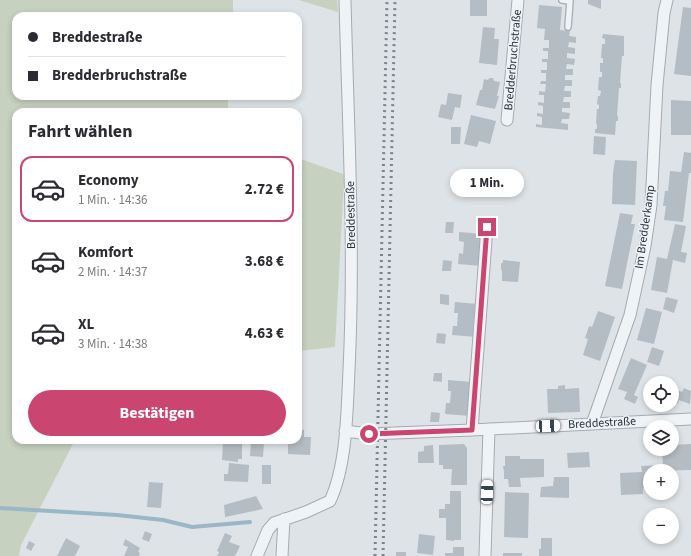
<!DOCTYPE html>
<html lang="de">
<meta charset="utf-8">
<style>
body{margin:0;font-family:"Source Sans 3",sans-serif;background:#f7f7f7;color:#2b2b33;height:100vh;display:flex;flex-direction:column;font-size:15px;white-space:nowrap}
*{box-sizing:border-box;margin:0}
p{font-size:13px;color:#7c7c81}
.icon{flex:none;width:22px;height:22px;fill:none;stroke:currentColor;stroke-width:2;stroke-linecap:round;stroke-linejoin:round}
.map{position:relative;flex:1;overflow:hidden}
.sheet{position:absolute;left:12px;top:108px;width:290px;height:336px;display:flex;flex-direction:column;background:#fff;border-radius:12px;box-shadow:0 2px 6px #0003}
.sheet>*{flex:none}
.hud{position:absolute;left:12px;top:12px;width:290px;height:88px;border-radius:12px;box-shadow:0 2px 6px #0003;display:grid;align-content:center;height:88px;padding:0 16px;background:#fff}
.fabs{position:absolute;left:643px;top:376px;display:grid;gap:8px}
.fabs a{display:grid;place-items:center;width:36px;height:36px;border-radius:50%;background:#fff;box-shadow:0 2px 6px #0003;font-size:20px}
.end{position:absolute;width:18px;height:18px;margin:-9px;border:5px solid #ca456f;background:#fff;box-shadow:0 0 0 2px #fff}
.from{border-radius:50%}
.bubble{position:absolute;height:28px;border-radius:14px;background:#fff;box-shadow:0 2px 6px #0003;font-size:13px;font-weight:700;line-height:28px;text-align:center}
.car{position:absolute;width:12px;height:24px;margin:-12px -6px;border-radius:5px;box-shadow:0 0 3px 1px #0007;background:linear-gradient(#fff 24%,#345 0 40%,#fff 0 76%,#345 0 86%,#fff 0)}
.hud b{display:flex;align-items:center;gap:14px;height:38px;font-size:15px}
.hud b+b{border-top:1px solid #e1e1e2}
.hud i{width:10px;height:10px;background:#2b2b33}
ul{padding:0;list-style:none}
li{display:flex;align-items:center;gap:12px;height:66px;margin:0 8px 6px;padding:0 8px;border:2px solid transparent;border-radius:12px}
li div{flex:1}
li b{display:block;font-size:15px}
li em{font-style:normal;font-weight:700}
li.selected{border-color:#ca456f}
li>.icon{width:36px;height:36px;stroke-width:1.5}
h2{padding:0 16px;font-size:18px;line-height:48px}
.action{display:flex;gap:8px;margin-top:auto;padding:8px 16px}
.action a{flex:1;height:46px;border-radius:24px;background:#ca456f;color:#fff;font-size:16px;font-weight:700;line-height:46px;text-align:center}
.map>svg:first-child{display:block}
</style>
<div class="map">
<svg width="691" height="556" viewBox="0 0 691 556">
<rect width="100%" height="100%" fill="#dee3e7"/>
<path fill="#c7d1bf" d="M0,0H233V16H16V96H228V112H16V440H75L21,545L19,556H0Z
M299,0H337L338,12Z
M298,158L343,174L344,180L335,347L298,351Z"/>
<g fill="none" stroke-linecap="round" stroke-linejoin="round">
<path stroke="#99b7c7" stroke-width="4" d="M0,508L117,515L163,520L192,527L250,522"/>
</g>
<path fill="#b5bdc4" d="M470,0H487V16H470Z
M588,0H601V9L588,4Z
M539,5L562,7L560,30L570,31L569,36L576,37V43L569,42L568,47L575,48V54L567,53V58L575,59L574,65L567,64L566,69H573V75H565V80H572V86H565L564,91H571V97H564L563,102H570V108H562V112L570,113L569,119H562L561,123L568,124V130L536,127V124L542,125V117L537,116V113L543,114V106L538,105V102L544,103V95H539V91L545,92L546,84H540L541,81H546V73H541V70H547V62H542V59H548V51H543V48H549V40H544L545,29L537,28Z
M683,7L691,8V76L674,74Z
M483,27L495,28L494,39H499L497,65L479,63Z
M603,34L624,36V56H622L620,83H621V88H619L617,116H618V121H616L615,135L595,133V129H597V124H596L597,109H599V105L597,104L598,96H600L601,91L598,90L599,77H602V72H600V63H603V58H601L602,44H605V39L602,38Z
M490,78H493L494,81L500,82L497,96H499L495,109L476,105L480,90H482L484,79L487,80Z
M448,93L462,95L460,108L455,107L452,120L438,117L441,104L446,105Z
M671,100L691,101V135H671Z
M471,115L496,121L490,144L479,141L477,147L464,144Z
M451,127H461L460,144H451Z
M594,136L606,137L605,155L593,154Z
M684,152L691,153V173H689L683,222L664,220L666,206H663L665,191H668L670,171L681,172Z
M615,160L637,161L635,205L612,204L613,173Z
M620,213L633,215L631,224H635L622,289L605,286Z
M446,222H454L453,233H445Z
M675,224L686,226L681,252L687,253L685,263L673,260L667,293L651,290L657,257L667,259Z
M459,232L484,234L481,266L458,264L459,253L463,254L464,242L459,241Z
M443,260L452,261L451,271H442Z
M503,260L520,262L518,282L502,281V271L501,269V264L503,262Z
M440,294L449,295V305L440,304Z
M666,297L678,300L674,313L663,309Z
M455,302L478,304L476,337L452,335L453,326H457L458,313H454Z
M646,308L662,312L654,344L637,340Z
M598,311L615,317L600,361L583,355L588,339L585,338L589,326L592,327Z
M437,333L446,334L445,344L436,343Z
M652,347L664,351L659,366L647,362Z
M631,358L647,365L634,395L638,397L635,404L624,399L627,392L618,389Z
M434,373H442V382L433,381Z
M448,380L472,382L470,416L445,414L446,403H450L451,391H448Z
M565,385V389L579,388L580,412L548,413L547,389H558V386Z
M672,388L682,392L684,388L691,391L690,404L679,400L678,403L672,401Z
M431,412L440,413L439,422H430Z
M298,430H304V437H311L310,455L288,454V444H291V440H298Z
M223,440H242V459H238V462L222,460Z
M251,441L264,442L263,457L250,456Z
M464,444L467,448V485H451L452,469H443V465H439V445Z
M691,444V470L650,471V488H643V494L621,495L620,473L642,472L641,466L663,465L662,449H672V445Z
M433,445L434,463H418V452L424,451V446Z
M589,452L590,467L568,468L567,453Z
M505,456H520V459H544V477L520,478L521,487H509L508,479H504V472L503,466H505Z
M229,463L249,465L248,482L224,481V474H228Z
M262,465H271V484H262Z
M554,477H569V498L540,497L541,487L553,486Z
M149,482L163,483L161,508L147,507Z
M450,491H461V540H454V541L446,540V518H439V509H445V504H450Z
M505,492L529,493L528,538L504,537Z
M256,496L263,509L225,517L224,505Z
M145,531L152,534L149,542L142,539Z
M225,533L232,536L229,542L240,546L235,556H217L219,552L217,551Z
M419,534L435,536L433,555L417,553Z
M66,538L80,546L75,556H57Z
M541,538H552V556H539V549H541Z
M125,539L140,548L138,552L140,553L139,556H124L128,547L123,545Z
M29,541L35,544L31,551L26,548Z
M453,547H464V556H445V553H453Z
M396,552H406V556H396Z
M503,553H522V556H503Z"/>
<g fill="none" stroke-linecap="round" stroke-linejoin="round">
<defs>
<path id="lane" d="M562,0L570,1L568,27"/>
<path id="street" d="M507,120L518,0
M592,424L630,315L645,246L651,205L657,85L664,13L667,0
M472,430L487,227
M345,431L369,434L472,430L691,419
M257,556L268,530L274,523L306,512L330,501C347,465 347,410 349,370C355,247 348,123 345,0
M282,556L284,519
M485,556L489,429"/>
</defs>
<use href="#lane" stroke="#a4abb1" stroke-width="8"/>
<use href="#street" stroke="#a4abb1" stroke-width="13"/>
<use href="#lane" stroke="#f0f3f6" stroke-width="5.5"/>
<use href="#street" stroke="#f0f3f6" stroke-width="11"/>
<path stroke="#788590" stroke-width="3" stroke-dasharray="2 4" stroke-linecap="butt" d="M375,556L387,0
M383,556L395,0"/>
</g>
<g fill="none" stroke-linecap="round" stroke-linejoin="round">
<path stroke="#ca456f" stroke-width="5" d="M369,434L472,430L487,227"/>
</g>
<g text-anchor="middle" dominant-baseline="central" stroke-width="3" stroke-linejoin="round" paint-order="stroke">
<g font-size="12" fill="#28333e" stroke="#edf2f5">
<text transform="translate(513 60) rotate(-85)">Bredderbruchstraße</text>
<text transform="translate(351 215) rotate(-91)">Breddestraße</text>
<text transform="translate(645 227) rotate(-82)">Im Bredderkamp</text>
<text transform="translate(602 423) rotate(-3)">Breddestraße</text>
</g>
</g>
</svg>
<div class="fabs">
<a><svg class="icon" aria-label="locate" viewBox="0 0 24 24"><circle cx="12" cy="12" r="6"/><path d="M12 2v4M12 18v4M2 12h4M18 12h4"/></svg></a>
<a><svg class="icon" aria-label="layers" viewBox="0 0 24 24"><path d="M12 4l9 5-9 5-9-5zM3 14l9 5 9-5"/></svg></a>
<a>+</a>
<a>−</a>
</div>
<i class="end from" style="left:369px;top:434px"></i>
<i class="end" style="left:487px;top:227px"></i>
<div class="bubble" style="left:450px;top:169px;width:74px">1 Min.</div>
<i class="car" style="left:548px;top:426px;rotate:87deg"></i>
<i class="car" style="left:487px;top:492px;rotate:2deg"></i>
<div class="hud">
<b><i class="from"></i>Breddestraße</b>
<b><i></i>Bredderbruchstraße</b>
</div>
<section class="sheet">
<h2>Fahrt wählen</h2>
<ul>
<li class="selected"><svg class="icon" aria-label="car" viewBox="0 0 24 24"><path d="M5 17H2v-5l4-1 3-4h7l3 4 3 1v5h-3M9 17h6M6 11h13"/><circle cx="7" cy="17" r="2"/><circle cx="17" cy="17" r="2"/></svg><div><b>Economy</b><p>1 Min. · 14:36</p></div><em>2.72 €</em></li>
<li><svg class="icon" aria-label="car" viewBox="0 0 24 24"><path d="M5 17H2v-5l4-1 3-4h7l3 4 3 1v5h-3M9 17h6M6 11h13"/><circle cx="7" cy="17" r="2"/><circle cx="17" cy="17" r="2"/></svg><div><b>Komfort</b><p>2 Min. · 14:37</p></div><em>3.68 €</em></li>
<li><svg class="icon" aria-label="car" viewBox="0 0 24 24"><path d="M5 17H2v-5l4-1 3-4h7l3 4 3 1v5h-3M9 17h6M6 11h13"/><circle cx="7" cy="17" r="2"/><circle cx="17" cy="17" r="2"/></svg><div><b>XL</b><p>3 Min. · 14:38</p></div><em>4.63 €</em></li>
</ul>
<div class="action"><a>Bestätigen</a></div>
</section>
</div>
